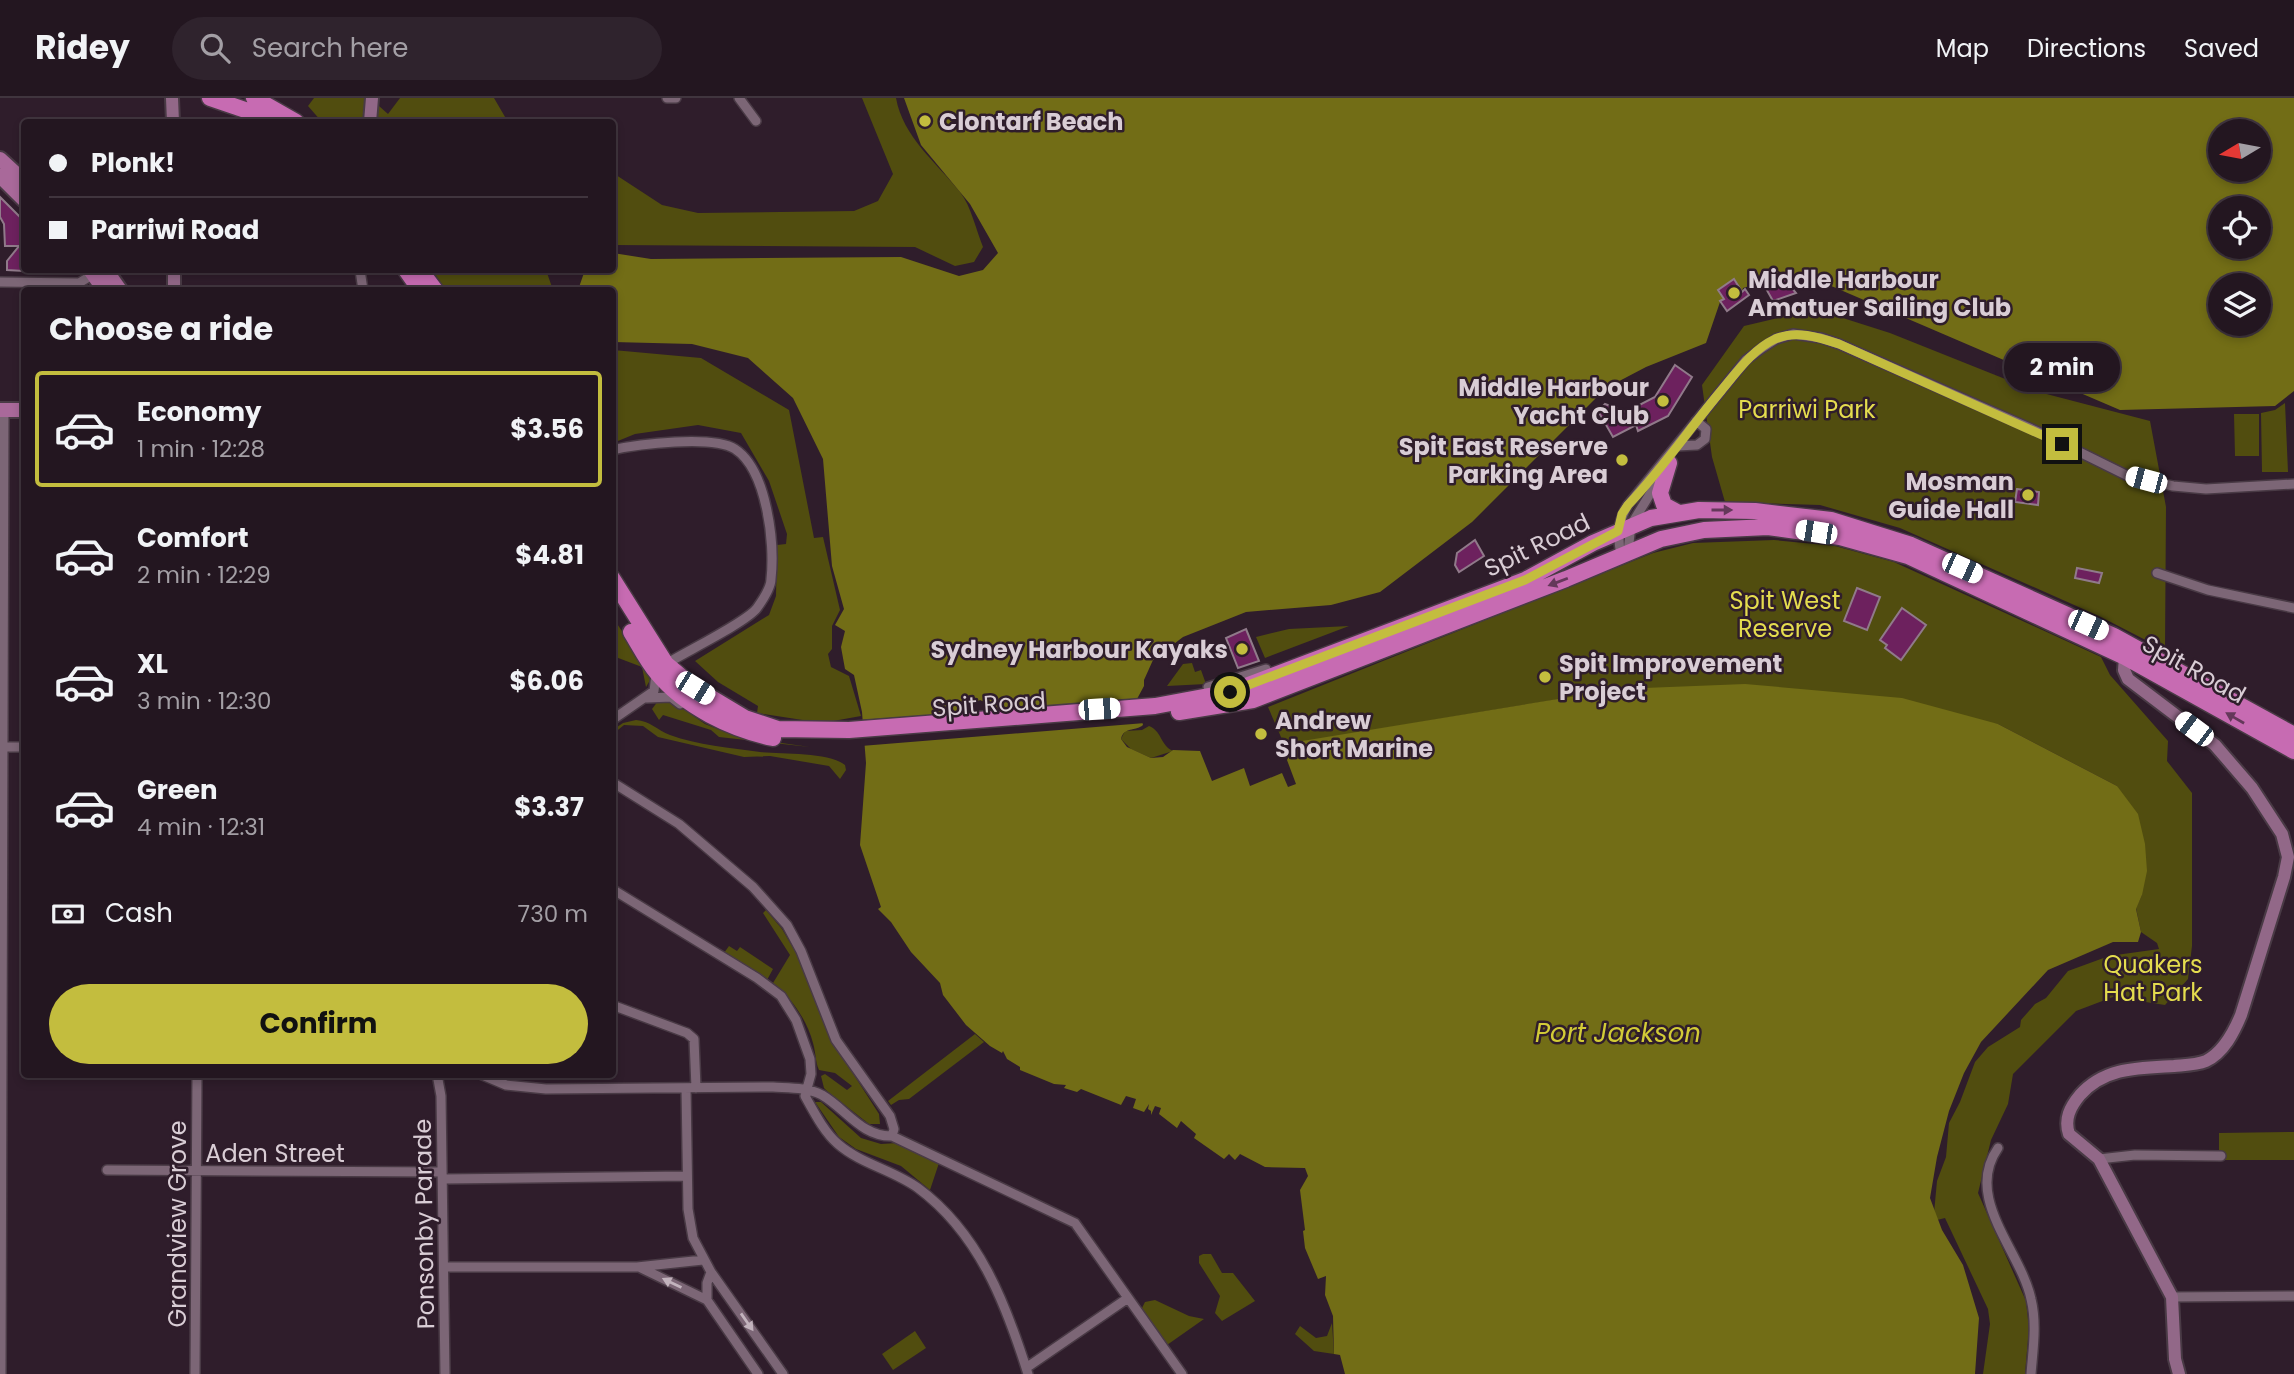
<!DOCTYPE html>
<meta charset="utf-8">
<style>
body{margin:0;font-family:Poppins,sans-serif;background:#2f232d;color:#f1f3f6;height:100vh;display:flex;flex-direction:column;font-size:26px;white-space:nowrap}
*{box-sizing:border-box;margin:0}
p{font-size:23px;color:#a39fa5}
.icon{flex:none;width:38px;height:38px;fill:none;stroke:currentColor;stroke-width:2;stroke-linecap:round;stroke-linejoin:round}
.map{position:relative;flex:1;overflow:hidden}
.details{position:absolute;left:21px;top:189px;width:595px;height:791px;display:flex;flex-direction:column;background:#231620;border-radius:7px;box-shadow:0 4px 10px #0003,0 0 0 2px #40353e}
.details>*{flex:none}
.top-card{position:absolute;left:21px;top:21px;width:595px;height:154px;border-radius:7px;box-shadow:0 4px 10px #0003,0 0 0 2px #40353e;display:grid;align-content:center;height:154px;padding:0 28px;background:#231620}
.needle{width:46px;rotate:260deg}
.buttons{position:absolute;left:2208px;top:21px;display:grid;gap:14px}
.buttons a{display:grid;place-items:center;width:63px;height:63px;border-radius:50%;background:#231620;box-shadow:0 4px 10px #0003,0 0 0 2px #40353e;font-size:35px}
.end{position:absolute;width:32px;height:32px;margin:-16px;border:9px solid #c3bd3e;background:#111;box-shadow:0 0 0 4px #111}
.from{border-radius:50%}
.bubble{position:absolute;height:49px;border-radius:24px;background:#231620;box-shadow:0 4px 10px #0003,0 0 0 2px #40353e;font-size:23px;font-weight:700;line-height:49px;text-align:center}
.car{position:absolute;width:21px;height:42px;margin:-21px -10px;border-radius:9px;box-shadow:0 0 5px 2px #0007;background:linear-gradient(#fff 24%,#345 0 40%,#fff 0 76%,#345 0 86%,#fff 0)}
.top-card b{display:flex;align-items:center;gap:24px;height:66px;font-size:26px}
.top-card b+b{border-top:2px solid #40353e}
.top-card i{width:18px;height:18px;background:#f1f3f6}
ul{padding:0;list-style:none}
li{display:flex;align-items:center;gap:21px;height:116px;margin:0 14px 10px;padding:0 14px;border:4px solid transparent;border-radius:7px}
li div{flex:1}
li b{display:block;font-size:26px}
li em{font-style:normal;font-weight:700}
li.active{border-color:#c3bd3e}
li>.icon{width:63px;height:63px;stroke-width:1.5}
h2{padding:0 28px;font-size:32px;line-height:84px}
.pay{display:flex;align-items:center;gap:18px;height:77px;padding:0 28px;font-size:26px}
.pay p{margin-inline-start:auto}
.action{display:flex;gap:14px;margin-top:auto;padding:14px 28px}
.action a{flex:1;height:80px;border-radius:42px;background:#c3bd3e;color:#111;font-size:28px;font-weight:700;line-height:80px;text-align:center}
header{display:flex;align-items:center;gap:42px;box-sizing:border-box;height:98px;padding:0 35px;background:#231620;border-bottom:2px solid #40353e}
header strong{font-size:33px}
nav{display:flex;gap:38px;margin-inline-start:auto;font-size:24px}
.search{width:490px;height:63px;background:#2f232d;display:flex;align-items:center;gap:18px;box-sizing:border-box;padding:0 24px;border-radius:38px;color:#a39fa5;font-size:26px}
.map>svg:first-child{display:block}
</style>
<header>
<strong>Ridey</strong>
<div class="search"><svg class="icon" aria-label="search" viewBox="0 0 24 24"><circle cx="10" cy="10" r="6"/><path d="M15 15l6 6"/></svg>Search here</div>
<nav><a>Map</a><a>Directions</a><a>Saved</a></nav>
</header>
<div class="map">
<svg width="2294" height="1276" viewBox="0 0 2294 1276">
<rect width="100%" height="100%" fill="#2f1d2b"/>
<path fill="#514d0f" d="M314,0H370L388,16L400,0H494L508,24H322L308,8Z
M862,0H896C903,39 936,64 960,94C971,108 976,132 983,149L974,164L955,168L915,149L613,147V75L662,107L698,115L854,113L878,103L893,76Z
M432,172H546L553,192H446Z
M1802,207L1890,235L2035,293L2150,323L2166,409L2165,552L2099,518L1900,430L1820,407L1725,404L1712,359L1702,287L1744,228L1782,219Z
M613,252L701,260L789,312L814,440L823,439L840,512L832,528V551L828,556L831,569L849,578L861,618L822,625L757,615L758,608L718,584L695,563L769,517L776,498L777,447L786,446L787,436L769,383L741,335L698,327L635,336L613,345Z
M2285,305L2288,374H2262L2261,315L2275,312Z
M2234,316H2259V358H2235Z
M1774,442L1835,448L1894,464L2101,559L2110,577L2168,643L2167,663L2192,695V848L2188,881L2165,907L2113,899L2076,913L2013,976L2008,1006L1991,1042L1978,1095L2026,1203L2029,1230L2025,1276H1983L1990,1226L1988,1211L1945,1120L1937,1122L1934,1115L1937,1083L1946,1059L1949,1025L1960,1004L1975,964L1988,949L2020,929L2021,922L2035,906L2046,900L2068,873L2109,858L2159,851L2157,845L2141,834L2136,810L2142,797L2117,688L1998,626L1619,591L1290,646H1284L1268,609L1653,455L1693,445Z
M612,518L652,579L646,589L642,569L613,558Z
M1349,528L1265,560L1256,539L1289,531Z
M1192,565L1195,574L1201,572L1206,586L1167,588L1183,566Z
M658,603H672L705,626L738,639L810,649L719,639L711,632L663,617L659,622L652,611Z
M636,622C650,623 657,632 670,637C697,647 731,650 760,654C782,656 829,654 845,667L846,672L840,681L829,668L770,658L744,659L658,639L643,628L624,627L613,636L614,631L623,625Z
M1149,628C1162,633 1160,647 1173,653L1151,660L1131,651L1121,641L1125,633L1142,632Z
M766,812L782,831L804,868L838,952L879,1016L880,1026H869L828,994L824,990L821,978L825,976L847,992L852,988L835,975L819,972C815,963 816,955 813,945C807,922 791,899 773,885L790,857L763,815Z
M729,848L737,853L740,849L773,871L767,882L724,855Z
M975,936L984,944L909,1001L899,1002L891,1007L888,1003Z
M815,1004H821L861,1040L881,1046L898,1045L939,1065L930,1092L901,1068L856,1051L839,1039Z
M2294,1034V1062H2219V1035Z
M1203,1156H1211L1222,1175H1233L1255,1203L1222,1223L1215,1215L1220,1198L1199,1165V1158Z
M1155,1202L1189,1218L1204,1221L1167,1247L1141,1212L1145,1204Z
M1332,1225L1334,1256L1314,1253L1295,1236L1300,1228L1316,1240L1327,1238Z
M915,1233L926,1250L893,1272L882,1256Z"/>
<path fill="#726d16" fill-rule="evenodd" d="M904,0H2294V293L2275,308L2120,312L1815,181L1796,180L1778,173V176L1773,179L1770,175L1761,180L1763,184L1743,190L1742,194L1733,182L1718,192L1724,201L1720,204L1706,245L1646,269L1606,290L1472,424L1380,494L1331,507L1246,514L1183,539L1153,562L1144,582V588L1137,601L1143,627C1135,634 1124,628 1121,641L1127,649L1151,660L1163,659L1173,652L1200,653L1212,683L1244,670L1250,688L1282,675L1288,689L1296,686L1287,662L1289,658L1284,646L1619,591L1745,586L1902,600L1998,626L2117,688L2138,716L2145,746L2147,773L2142,797L2136,811L2141,834L2138,844H2113L2048,872L1981,944L1964,975L1949,1013L1937,1059L1930,1100L1942,1132L1963,1167L1979,1220L1975,1276H1345L1340,1257L1334,1256L1333,1218L1325,1197L1326,1178L1318,1181L1305,1150L1303,1133L1305,1132L1300,1092L1308,1078L1305,1070L1265,1069L1240,1056L1235,1062L1229,1056L1224,1061L1194,1040L1196,1036L1181,1023L1177,1030L1159,1016L1161,1010L1155,1008L1151,1017V1013L1148,1011L1149,1006L1144,1014L1133,1010L1136,1001L1126,998L1121,1007L1081,991L1077,994L1064,990L1066,987L1054,986L1020,972V969L1007,961L1003,953L1002,955L990,948L966,927L943,897L940,885L911,854L891,824L878,811L881,809L860,747L866,665L862,614L854,577L845,571L841,549L845,533L835,527L844,511L832,468L823,361L793,300L748,260L692,246L613,244L612,192H578L585,172H612L613,155L651,161L901,159L959,178L983,172L998,155L970,106L921,47ZM2221,33H2259V72H2221ZM2221,110H2259V149H2221ZM2221,187H2259V226H2221Z"/>
<path fill="#2f1d2b" d="M1142,601L1145,625L861,648L859,622L973,614V607L980,602L989,606L990,612Z"/>
<path fill="#6d215e" stroke="#907a8a" stroke-width="2" d="M0,99L24,123V173L7,172V163L19,148H5L4,126L0,119Z
M1782,178L1796,195L1773,203L1764,187Z
M1734,181L1742,194L1745,191L1749,197L1727,213L1720,203L1724,201L1718,192Z
M1675,267L1692,279L1668,318L1638,333L1636,327L1613,339L1598,313L1605,306L1626,314L1655,299Z
M2017,391L2039,394L2038,407L2015,404Z
M1475,442L1484,458L1459,474L1455,467L1457,455Z
M2077,470L2102,475L2099,485L2075,480Z
M1857,490L1880,499L1867,532L1844,523Z
M1902,510L1926,527L1901,562L1885,550L1887,547L1880,542Z
M1246,531L1259,563L1238,570L1226,540Z"/>
<g fill="none" stroke-linecap="round" stroke-linejoin="round">
<defs>
<path id="street" d="M667,0H676
M739,0L756,23
M360,172L363,192
M0,184L79,185L97,174
M1677,348L1697,347L1705,341L1706,331L1696,323
M612,352C638,346 713,337 735,351C767,372 775,445 771,481C771,490 762,503 757,510C747,524 685,554 666,566
M1628,454L1631,427L1658,383
M1621,457C1617,438 1618,423 1628,407L1746,262L1762,250L1776,241L1793,236L1821,240L1839,246L2043,336L2126,377L2173,388L2206,391L2294,386
M2157,475L2208,492L2294,510
M1208,589L1266,571
M647,600L671,599L680,606
M612,622L654,593L656,576
M4,649H24
M612,684L679,726L753,789L787,827L801,853L836,942L890,1018L894,1031L892,1038
M612,791L757,880L781,898L796,922L810,961L811,976L805,998C814,1014 824,1034 838,1046C861,1066 893,1072 918,1090C979,1135 1006,1206 1028,1276
M612,907L687,935L694,941L696,990
M437,976L441,998L445,1276
M480,976L506,987L546,991L773,989C789,990 807,989 822,997C846,1011 862,1039 892,1038L1075,1125L1182,1276
M686,990L688,1111L693,1140L711,1174L783,1276
M1998,1050C1963,1100 2021,1153 2031,1201C2037,1226 2033,1251 2031,1276
M2099,1061L2135,1057L2221,1058
M107,1072L442,1074
M443,1081L686,1078
M444,1169H637L703,1162
M639,1169L707,1202L758,1276
M2172,1199L2294,1198
M707,1202V1185L711,1174
M1026,1270L1128,1200
M1,1276L4,312
M195,1276L197,976"/>
<path id="secondary" d="M172,0L173,24
M370,24L372,0
M174,192V172
M2125,559L2124,572L2128,581L2215,647L2252,690L2282,736L2288,759L2284,779L2241,917C2234,934 2224,954 2206,963C2196,967 2185,967 2174,968C2139,970 2105,969 2080,997C2070,1009 2064,1021 2069,1036L2099,1061L2172,1199L2175,1261L2179,1276"/>
<path id="primary" d="M0,61L24,83
M0,78L24,102
M90,172L104,192
M106,172L120,192
M0,312H24"/>
<path id="highway" d="M210,0L251,14L272,24
M254,0L296,24
M406,172L420,192
M420,172L435,192
M1669,365L1660,395L1664,407L1677,414
M612,480L666,566L695,590L745,620L778,631L849,632L1155,608L1230,594L1525,482L1593,445L1651,420L1699,412L1755,413L1831,422L1911,447L2114,538L2294,637
M631,534C639,547 647,563 657,575C685,609 731,631 773,640
M1179,614L1253,602L1566,481L1661,441L1704,432L1768,429L1840,439L1908,458L2125,559L2294,653"/>
</defs>
<use href="#street" stroke="#493a45" stroke-width="12"/>
<use href="#secondary" stroke="#493a45" stroke-width="16"/>
<use href="#primary" stroke="#493a45" stroke-width="18"/>
<use href="#highway" stroke="#493a45" stroke-width="19"/>
<use href="#street" stroke="#7c6676" stroke-width="9"/>
<use href="#secondary" stroke="#926888" stroke-width="12"/>
<use href="#primary" stroke="#a9699a" stroke-width="14"/>
<use href="#highway" stroke="#c76bb2" stroke-width="16"/>
</g>
<defs><path id="oneway-solid" d="M-6-.8H1V-3.2L6.5 0L1 3.2V.8H-6Z" transform="scale(1.75)"/></defs>
<g fill="#64385a">
<use href="#oneway-solid" transform="translate(1722 412)"/>
<use href="#oneway-solid" transform="translate(1558 484) rotate(159)"/>
<use href="#oneway-solid" transform="translate(2235 620) rotate(-150)"/>
</g>
<g fill="#c2b3bd">
<use href="#oneway-solid" transform="translate(672 1185) rotate(-154)"/>
<use href="#oneway-solid" transform="translate(747 1224) rotate(55)"/>
</g>
<g fill="none" stroke-linecap="round" stroke-linejoin="round">
<path stroke="#c3bd3e" stroke-width="9" d="M1230,594L1525,482L1618,433L1622,416L1628,407C1662,371 1690,330 1721,293C1737,274 1752,252 1775,241C1796,232 1818,239 1839,246L2062,346"/>
</g>
<g fill="#c3bd3e" stroke="#2f1d2b" stroke-width="2.5">
<circle cx="925" cy="23" r="7"/>
<circle cx="1734" cy="195" r="7"/>
<circle cx="1663" cy="303" r="7"/>
<circle cx="1622" cy="362" r="7"/>
<circle cx="2028" cy="397" r="7"/>
<circle cx="1242" cy="551" r="7"/>
<circle cx="1545" cy="579" r="7"/>
<circle cx="1261" cy="636" r="7"/>
</g>
<g text-anchor="middle" dominant-baseline="central" stroke-width="5" stroke-linejoin="round" paint-order="stroke">
<g font-size="24" font-weight="bold" fill="#d9cdd5" stroke="#2f1d2b" text-anchor="start">
<text x="939" y="23">Clontarf Beach</text>
<text x="1748" y="181">Middle Harbour<tspan x="1748" dy="28">Amatuer Sailing Club</tspan></text>
<text x="1649" y="289" text-anchor="end">Middle Harbour<tspan x="1649" dy="28">Yacht Club</tspan></text>
<text x="1608" y="348" text-anchor="end">Spit East Reserve<tspan x="1608" dy="28">Parking Area</tspan></text>
<text x="2014" y="383" text-anchor="end">Mosman<tspan x="2014" dy="28">Guide Hall</tspan></text>
<text x="1228" y="551" text-anchor="end">Sydney Harbour Kayaks</text>
<text x="1559" y="565">Spit Improvement<tspan x="1559" dy="28">Project</tspan></text>
<text x="1275" y="622">Andrew<tspan x="1275" dy="28">Short Marine</tspan></text>
</g>
<g font-size="24" fill="#e4dc4e" stroke="#2f1d2b">
<text x="1807" y="311">Parriwi Park</text>
<text x="1785" y="502">Spit West<tspan x="1785" dy="28">Reserve</tspan></text>
<text x="2153" y="866">Quakers<tspan x="2153" dy="28">Hat Park</tspan></text>
</g>
<g font-size="24" fill="#d9cdd5" stroke="#2f1d2b">
<text transform="translate(1537 447) rotate(-26)">Spit Road</text>
<text transform="translate(2194 571) rotate(29)">Spit Road</text>
<text transform="translate(989 606) rotate(-4)">Spit Road</text>
<text x="275" y="1055">Aden Street</text>
<text transform="translate(177 1126) rotate(-90)">Grandview Grove</text>
<text transform="translate(424 1126) rotate(-91)">Ponsonby Parade</text>
</g>
<g font-size="26" font-style="italic" fill="#d2cb37" stroke="#2f1d2b">
<text x="1618" y="935">Port Jackson</text>
</g>
</g>
</svg>
<div class="buttons">
<a><svg class="needle" viewBox="-14 -14 28 28"><path d="M0-13l5 13h-10z" fill="#e53935"/><path d="M0 13l5-13h-10z" fill="#a39fa5"/></svg></a>
<a><svg class="icon" aria-label="locate" viewBox="0 0 24 24"><circle cx="12" cy="12" r="6"/><path d="M12 2v4M12 18v4M2 12h4M18 12h4"/></svg></a>
<a><svg class="icon" aria-label="layers" viewBox="0 0 24 24"><path d="M12 4l9 5-9 5-9-5zM3 14l9 5 9-5"/></svg></a>
</div>
<i class="end from" style="left:1230px;top:594px"></i>
<i class="end" style="left:2062px;top:346px"></i>
<div class="bubble" style="left:2004px;top:245px;width:116px">2 min</div>
<i class="car" style="left:2146px;top:382px;rotate:285deg"></i>
<i class="car" style="left:1816px;top:434px;rotate:279deg"></i>
<i class="car" style="left:1962px;top:470px;rotate:114deg"></i>
<i class="car" style="left:2088px;top:527px;rotate:114deg"></i>
<i class="car" style="left:695px;top:590px;rotate:122deg"></i>
<i class="car" style="left:1099px;top:611px;rotate:86deg"></i>
<i class="car" style="left:2194px;top:631px;rotate:307deg"></i>
<div class="top-card">
<b><i class="from"></i>Plonk!</b>
<b><i></i>Parriwi Road</b>
</div>
<section class="details">
<h2>Choose a ride</h2>
<ul>
<li class="active"><svg class="icon" aria-label="car" viewBox="0 0 24 24"><path d="M5 17H2v-5l4-1 3-4h7l3 4 3 1v5h-3M9 17h6M6 11h13"/><circle cx="7" cy="17" r="2"/><circle cx="17" cy="17" r="2"/></svg><div><b>Economy</b><p>1 min · 12:28</p></div><em>$3.56</em></li>
<li><svg class="icon" aria-label="car" viewBox="0 0 24 24"><path d="M5 17H2v-5l4-1 3-4h7l3 4 3 1v5h-3M9 17h6M6 11h13"/><circle cx="7" cy="17" r="2"/><circle cx="17" cy="17" r="2"/></svg><div><b>Comfort</b><p>2 min · 12:29</p></div><em>$4.81</em></li>
<li><svg class="icon" aria-label="car" viewBox="0 0 24 24"><path d="M5 17H2v-5l4-1 3-4h7l3 4 3 1v5h-3M9 17h6M6 11h13"/><circle cx="7" cy="17" r="2"/><circle cx="17" cy="17" r="2"/></svg><div><b>XL</b><p>3 min · 12:30</p></div><em>$6.06</em></li>
<li><svg class="icon" aria-label="car" viewBox="0 0 24 24"><path d="M5 17H2v-5l4-1 3-4h7l3 4 3 1v5h-3M9 17h6M6 11h13"/><circle cx="7" cy="17" r="2"/><circle cx="17" cy="17" r="2"/></svg><div><b>Green</b><p>4 min · 12:31</p></div><em>$3.37</em></li>
</ul>
<div class="pay"><svg class="icon" aria-label="cash" viewBox="0 0 24 24"><path d="M3 7h18v10H3z"/><circle cx="12" cy="12" r="2"/></svg>Cash<p>730 m</p></div>
<div class="action"><a>Confirm</a></div>
</section>
</div>
